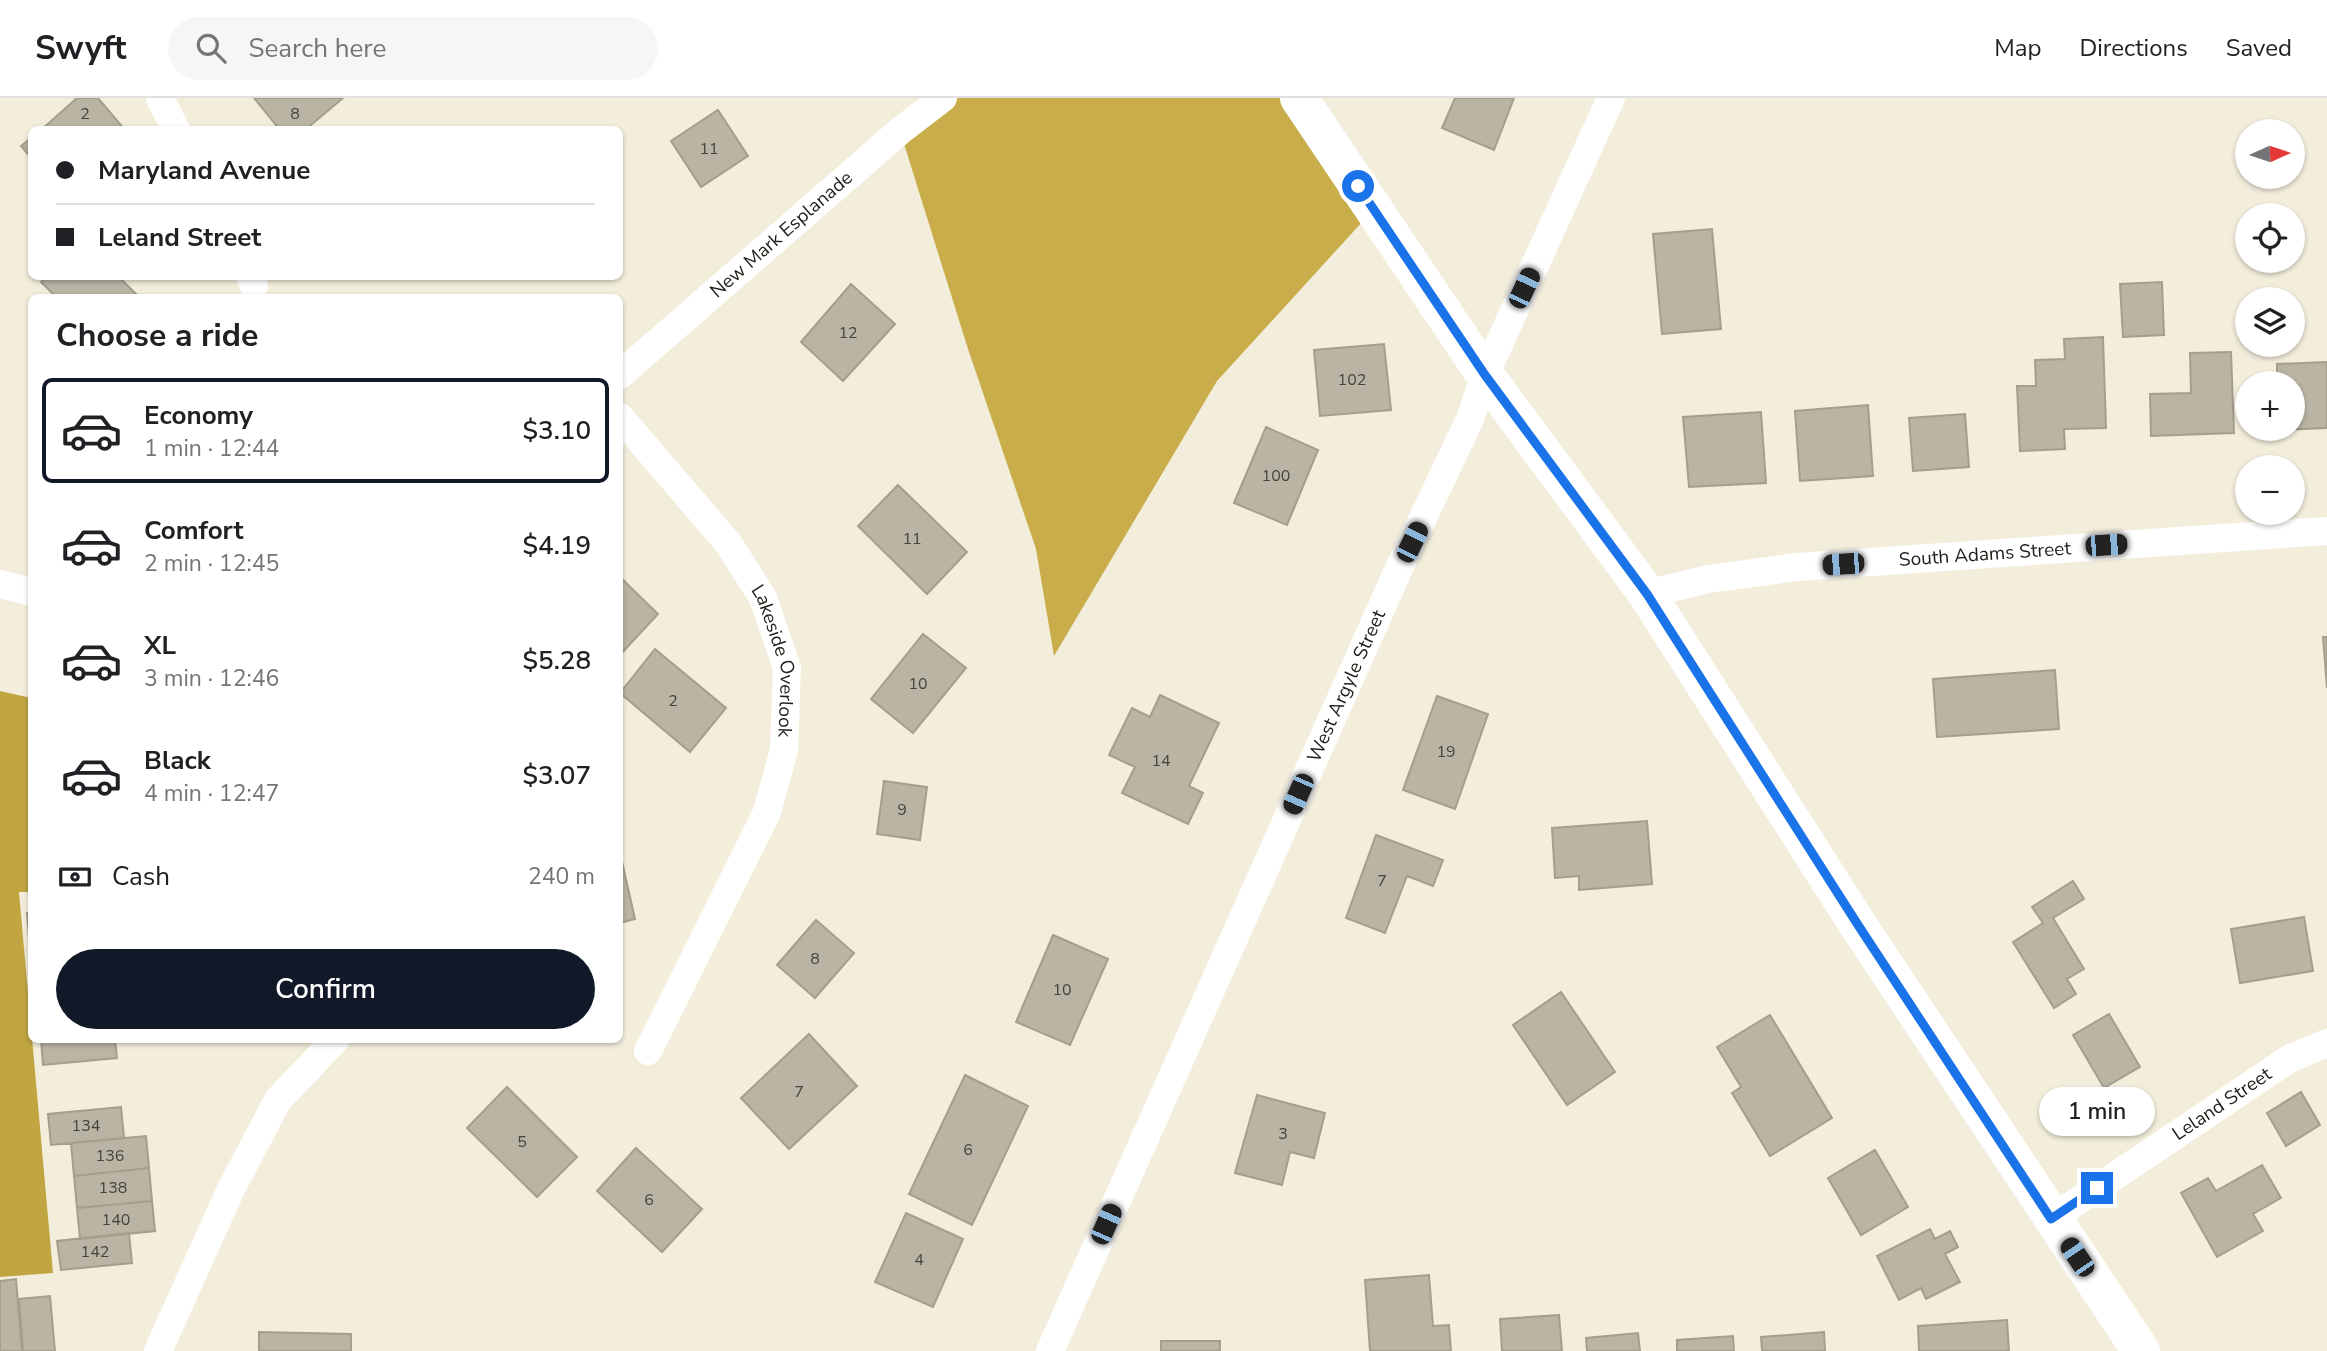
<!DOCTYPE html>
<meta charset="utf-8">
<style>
body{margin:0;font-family:"Nunito Sans",sans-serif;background:#f6f6f6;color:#202124;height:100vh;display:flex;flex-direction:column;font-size:26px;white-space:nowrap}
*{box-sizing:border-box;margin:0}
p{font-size:23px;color:#757577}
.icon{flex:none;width:38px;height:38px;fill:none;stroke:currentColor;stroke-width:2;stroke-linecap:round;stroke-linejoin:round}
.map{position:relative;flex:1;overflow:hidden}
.sheet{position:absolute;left:28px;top:196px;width:595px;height:749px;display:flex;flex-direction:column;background:#fff;border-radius:10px;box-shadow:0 2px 5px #0004}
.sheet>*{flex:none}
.hud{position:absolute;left:28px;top:28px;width:595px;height:154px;border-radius:10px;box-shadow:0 2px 5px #0004;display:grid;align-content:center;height:154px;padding:0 28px;background:#fff}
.needle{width:46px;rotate:87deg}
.buttons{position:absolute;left:2235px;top:21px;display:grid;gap:14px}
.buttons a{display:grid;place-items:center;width:70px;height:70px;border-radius:50%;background:#fff;box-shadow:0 2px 5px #0004;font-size:35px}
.end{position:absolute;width:32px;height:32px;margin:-16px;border:9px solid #1a73e8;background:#fff;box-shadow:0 0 0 4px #fff}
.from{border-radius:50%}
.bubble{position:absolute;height:49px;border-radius:24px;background:#fff;box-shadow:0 2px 5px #0004;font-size:23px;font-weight:600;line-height:49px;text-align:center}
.car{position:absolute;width:21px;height:42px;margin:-21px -10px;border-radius:9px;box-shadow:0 0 5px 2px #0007;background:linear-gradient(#222 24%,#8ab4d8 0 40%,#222 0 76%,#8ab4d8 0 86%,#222 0)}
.hud b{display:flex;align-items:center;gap:24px;height:66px;font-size:26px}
.hud b+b{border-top:2px solid #e0e0e0}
.hud i{width:18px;height:18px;background:#202124}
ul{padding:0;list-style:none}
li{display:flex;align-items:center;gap:21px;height:105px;margin:0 14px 10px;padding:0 14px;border:4px solid transparent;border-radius:10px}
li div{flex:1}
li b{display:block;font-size:26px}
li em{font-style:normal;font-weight:600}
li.active{border-color:#111827}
li>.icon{width:63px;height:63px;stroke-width:1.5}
h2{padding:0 28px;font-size:32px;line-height:84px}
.pay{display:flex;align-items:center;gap:18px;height:77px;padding:0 28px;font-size:26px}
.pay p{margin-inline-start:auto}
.cta{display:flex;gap:14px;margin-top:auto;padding:14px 28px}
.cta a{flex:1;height:80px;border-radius:42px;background:#111827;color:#fff;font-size:28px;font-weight:600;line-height:80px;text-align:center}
header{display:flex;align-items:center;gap:42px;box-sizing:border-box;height:98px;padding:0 35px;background:#fff;border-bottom:2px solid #e0e0e0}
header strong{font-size:33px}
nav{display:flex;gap:38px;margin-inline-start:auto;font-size:24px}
.search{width:490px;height:63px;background:#f6f6f6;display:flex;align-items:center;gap:18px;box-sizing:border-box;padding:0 24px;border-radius:38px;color:#757577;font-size:26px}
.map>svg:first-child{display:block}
</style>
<header>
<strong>Swyft</strong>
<div class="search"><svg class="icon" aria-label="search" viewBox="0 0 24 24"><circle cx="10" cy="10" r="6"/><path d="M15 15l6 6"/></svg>Search here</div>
<nav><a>Map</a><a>Directions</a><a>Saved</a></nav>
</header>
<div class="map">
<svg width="2327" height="1253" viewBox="0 0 2327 1253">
<rect width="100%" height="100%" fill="#f3eedc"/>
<path fill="#c8ad4a" d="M943,0H1322L1374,111L1217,283L1054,558L1036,451L968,251L900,33Z"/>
<path fill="#c0a541" d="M0,593L31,600V794H19L53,1175L0,1179Z"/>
<path fill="#b9b4a3" stroke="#a39e8e" stroke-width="2" d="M77,0H98L125,32H41Z
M254,0H343L305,32H280Z
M1455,0H1514L1494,52L1442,30Z
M718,12L748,58L701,89L671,43Z
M32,39V61L21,48Z
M1712,131L1721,231L1662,236L1653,136Z
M47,178H118L137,197L135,200H57L41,184Z
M2162,184L2164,237L2123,239L2120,186Z
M851,186L895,226L843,283L801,244Z
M2103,239L2106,330L2064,331L2065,351L2020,353L2017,288H2036L2035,262L2065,261L2064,241Z
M1384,246L1391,312L1320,318L1314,252Z
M2231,254L2234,335L2151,338L2150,296L2191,295L2190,255Z
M2327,264V330L2279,332L2292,331V285H2277V266Z
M1868,307L1873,378L1800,383L1795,313Z
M1761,314L1766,385L1689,389L1683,319Z
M1965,316L1969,369L1913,373L1909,320Z
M1266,329L1318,352L1287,427L1234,405Z
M898,387L967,454L927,496L858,428Z
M620,479L658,516L620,557Z
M923,536L966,570L913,635L871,601Z
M2323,539H2327V590Z
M655,551L726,610L690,654L620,595Z
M2055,572L2059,631L1937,639L1933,581Z
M1160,597L1219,625L1189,688L1203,695L1188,726L1122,695L1135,669L1109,657L1132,610L1150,619Z
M1437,598L1488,616L1455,711L1403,692Z
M884,683L927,689L920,742L877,736Z
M1647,723L1652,786L1579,792V778L1555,780L1552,730Z
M1376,737L1443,762L1433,788L1407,778L1385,835L1346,820Z
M620,755L635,821L620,825Z
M2073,783L2084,801L2053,820L2084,871L2067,881L2076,896L2054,910L2013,844L2043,825L2032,809Z
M27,815H32V852H30Z
M2304,819L2313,873L2240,885L2231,831Z
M816,822L854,855L815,900L777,867Z
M1053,837L1108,861L1070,947L1016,924Z
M1561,894L1615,974L1567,1007L1513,927Z
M2109,916L2140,969L2104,990L2073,937Z
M1770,917L1832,1020L1770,1058L1732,995L1741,989L1717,949Z
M809,936L857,988L789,1051L741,1000Z
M41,942H115L117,960L43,967Z
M965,977L1028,1008L972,1127L909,1096Z
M507,989L577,1059L537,1099L467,1030Z
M2301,994L2320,1027L2286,1048L2267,1015Z
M1257,997L1325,1015L1314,1060L1290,1054L1282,1087L1235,1075Z
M121,1009L124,1040L51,1047L48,1016Z
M146,1038L149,1070L74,1078L71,1045Z
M636,1050L702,1111L662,1154L597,1093Z
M1875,1052L1908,1109L1861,1137L1828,1080Z
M2262,1067L2281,1100L2253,1116L2263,1133L2217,1159L2181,1095L2208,1080L2216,1093Z
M149,1070L152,1103L77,1110L74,1078Z
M152,1103L155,1133L80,1141L77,1110Z
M906,1115L963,1141L933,1209L875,1184Z
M1930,1131L1935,1141L1950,1133L1958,1149L1945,1156L1960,1184L1926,1201L1921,1190L1899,1202L1877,1158Z
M129,1135L132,1165L61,1172L57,1143Z
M1429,1177L1433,1228L1449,1227L1451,1253H1370L1365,1182Z
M16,1181L22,1253H0V1183Z
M50,1198L55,1253H23L19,1201Z
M1559,1217L1562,1253H1502L1500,1221Z
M2007,1222L2009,1253H1919L1918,1228Z
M259,1234L351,1236V1253H259Z
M1824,1234L1825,1253H1762L1761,1239Z
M1638,1235L1640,1253H1587L1586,1240Z
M1733,1238L1734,1253H1677V1242Z
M1161,1243H1220V1253H1161Z"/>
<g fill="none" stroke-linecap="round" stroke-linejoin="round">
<g stroke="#fff" stroke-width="28">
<path d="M160,0L176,32"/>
<path d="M250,178L254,188"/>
<path id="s1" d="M620,277L900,33L943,0"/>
<path id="s2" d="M620,319L728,445L763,500L787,570L784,652L767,714L648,953"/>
<path d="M0,486L32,494"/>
<path id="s3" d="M1647,496L1708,481L1797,469L2327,433"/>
<path id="s4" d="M2051,1121L2289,961L2327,945"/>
<path d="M158,1253L231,1091L278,1002L335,942"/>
<path id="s5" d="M1050,1253L1400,468L1470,321L1485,277L1611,0"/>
</g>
<path stroke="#fff" stroke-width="38" d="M1299,0L1485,277L1647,496L1858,827L2141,1253"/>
</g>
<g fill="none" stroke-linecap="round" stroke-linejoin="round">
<path stroke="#1a73e8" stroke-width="9" d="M1358,88L1485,277L1647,496L1858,827L2051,1121L2097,1090"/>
</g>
<g text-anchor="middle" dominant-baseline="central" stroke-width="7" stroke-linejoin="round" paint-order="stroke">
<g font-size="16" fill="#46443b">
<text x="85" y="16">2</text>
<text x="295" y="16">8</text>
<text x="709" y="51">11</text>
<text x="848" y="235">12</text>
<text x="1352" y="282">102</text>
<text x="1276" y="378">100</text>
<text x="912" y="441">11</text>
<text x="918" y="586">10</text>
<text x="673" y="603">2</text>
<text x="1446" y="654">19</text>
<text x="1161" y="663">14</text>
<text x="902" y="712">9</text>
<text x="1382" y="783">7</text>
<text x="815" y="861">8</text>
<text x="1062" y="892">10</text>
<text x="799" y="994">7</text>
<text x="86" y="1028">134</text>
<text x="1283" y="1036">3</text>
<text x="522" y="1044">5</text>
<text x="968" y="1052">6</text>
<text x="110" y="1058">136</text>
<text x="113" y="1090">138</text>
<text x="649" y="1102">6</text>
<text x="116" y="1122">140</text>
<text x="95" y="1154">142</text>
<text x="919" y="1162">4</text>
</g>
<g font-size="19" fill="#201e18" stroke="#f3eedc">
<text stroke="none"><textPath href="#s1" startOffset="214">New Mark Esplanade</textPath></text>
<text stroke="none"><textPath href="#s3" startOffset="341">South Adams Street</textPath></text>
<text stroke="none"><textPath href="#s2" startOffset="296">Lakeside Overlook</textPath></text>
<text stroke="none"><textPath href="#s5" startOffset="728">West Argyle Street</textPath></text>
<text stroke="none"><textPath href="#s4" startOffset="206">Leland Street</textPath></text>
</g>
</g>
</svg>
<div class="buttons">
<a><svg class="needle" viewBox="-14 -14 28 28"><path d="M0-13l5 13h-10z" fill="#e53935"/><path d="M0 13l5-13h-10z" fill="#757577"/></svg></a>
<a><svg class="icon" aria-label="locate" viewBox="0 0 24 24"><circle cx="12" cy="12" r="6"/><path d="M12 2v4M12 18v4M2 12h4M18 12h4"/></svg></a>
<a><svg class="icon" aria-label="layers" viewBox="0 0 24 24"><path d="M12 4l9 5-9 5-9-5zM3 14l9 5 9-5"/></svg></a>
<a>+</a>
<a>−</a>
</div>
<i class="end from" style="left:1358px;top:88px"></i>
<i class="end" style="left:2097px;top:1090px"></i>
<div class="bubble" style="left:2039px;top:989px;width:116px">1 min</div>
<i class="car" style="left:1524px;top:190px;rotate:25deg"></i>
<i class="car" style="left:1412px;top:444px;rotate:26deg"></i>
<i class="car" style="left:2106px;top:447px;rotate:86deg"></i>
<i class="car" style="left:1843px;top:466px;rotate:266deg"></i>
<i class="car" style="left:1298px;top:696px;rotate:204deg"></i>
<i class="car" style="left:1106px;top:1126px;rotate:24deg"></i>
<i class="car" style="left:2077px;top:1159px;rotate:326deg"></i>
<div class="hud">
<b><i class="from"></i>Maryland Avenue</b>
<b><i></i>Leland Street</b>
</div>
<section class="sheet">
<h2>Choose a ride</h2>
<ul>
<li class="active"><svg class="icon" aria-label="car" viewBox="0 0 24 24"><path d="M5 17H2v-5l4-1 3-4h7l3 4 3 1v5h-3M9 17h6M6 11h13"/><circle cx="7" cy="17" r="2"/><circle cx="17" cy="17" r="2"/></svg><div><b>Economy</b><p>1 min · 12:44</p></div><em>$3.10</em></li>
<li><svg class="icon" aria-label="car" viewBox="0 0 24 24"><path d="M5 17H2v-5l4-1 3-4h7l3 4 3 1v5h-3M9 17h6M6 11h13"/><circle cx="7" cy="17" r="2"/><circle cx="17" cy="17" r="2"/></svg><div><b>Comfort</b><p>2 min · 12:45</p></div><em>$4.19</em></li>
<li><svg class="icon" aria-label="car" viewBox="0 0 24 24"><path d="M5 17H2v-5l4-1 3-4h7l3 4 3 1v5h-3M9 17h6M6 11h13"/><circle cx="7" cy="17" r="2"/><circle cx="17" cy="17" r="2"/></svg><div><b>XL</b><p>3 min · 12:46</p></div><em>$5.28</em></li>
<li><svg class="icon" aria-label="car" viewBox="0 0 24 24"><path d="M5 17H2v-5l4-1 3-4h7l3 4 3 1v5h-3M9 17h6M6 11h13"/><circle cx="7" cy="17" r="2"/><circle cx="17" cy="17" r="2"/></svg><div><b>Black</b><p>4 min · 12:47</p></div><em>$3.07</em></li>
</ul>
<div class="pay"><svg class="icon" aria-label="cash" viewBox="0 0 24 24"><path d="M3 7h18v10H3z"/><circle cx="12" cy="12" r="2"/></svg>Cash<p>240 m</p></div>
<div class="cta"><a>Confirm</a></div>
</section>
</div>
